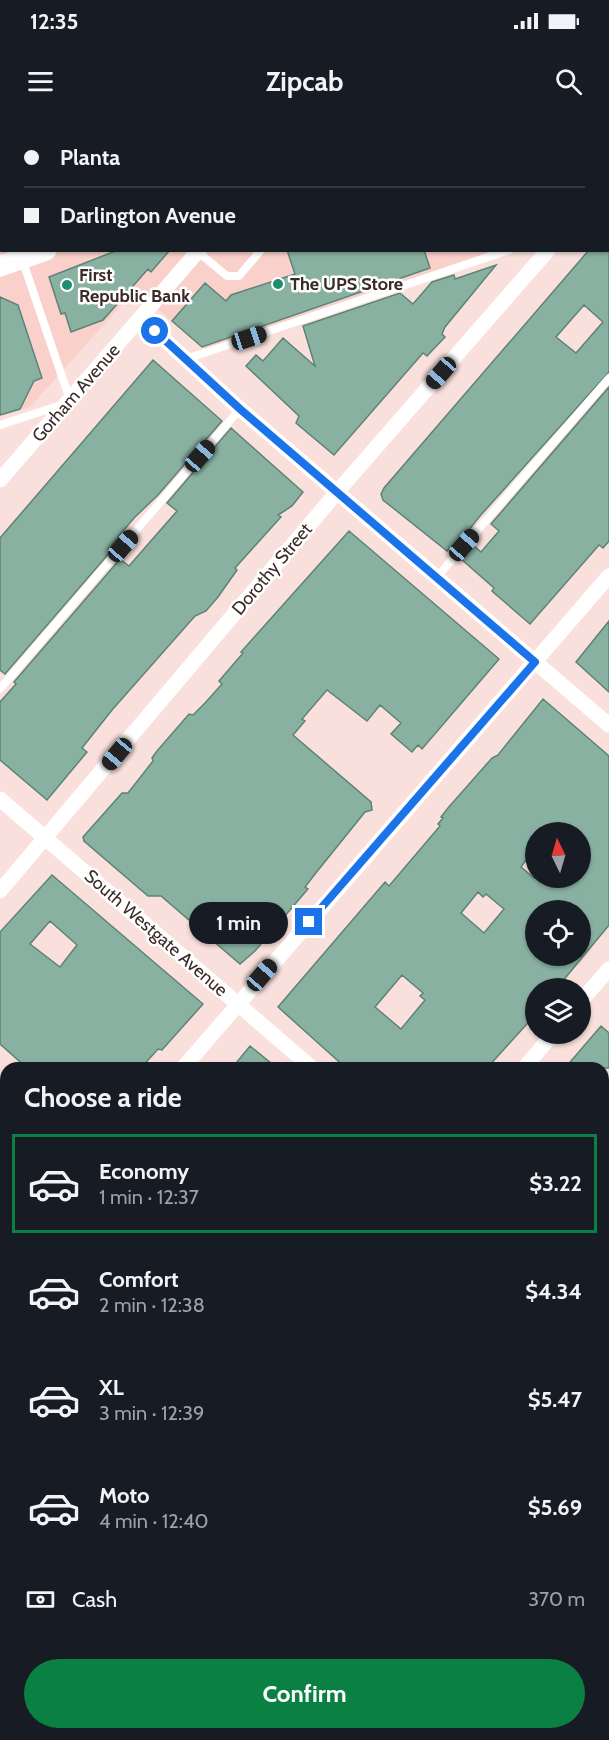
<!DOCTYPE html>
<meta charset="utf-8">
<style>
body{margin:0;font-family:Cabin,sans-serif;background:#20242c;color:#f1f3f6;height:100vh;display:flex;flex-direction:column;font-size:22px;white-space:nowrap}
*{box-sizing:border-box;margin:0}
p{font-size:20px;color:#9ea1a6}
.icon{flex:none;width:33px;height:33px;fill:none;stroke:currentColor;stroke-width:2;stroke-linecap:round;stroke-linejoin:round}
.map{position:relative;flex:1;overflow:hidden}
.sheet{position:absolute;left:0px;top:942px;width:609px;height:678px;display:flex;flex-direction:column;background:#171b24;border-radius:18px 18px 0 0;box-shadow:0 2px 4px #0004}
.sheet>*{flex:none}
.top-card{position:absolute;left:0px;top:0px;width:609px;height:132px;box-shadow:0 2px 4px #0004;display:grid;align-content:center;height:132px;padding:0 24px;background:#171b24}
.needle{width:39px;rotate:355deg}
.tools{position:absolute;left:525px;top:702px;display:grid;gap:12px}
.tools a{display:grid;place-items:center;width:66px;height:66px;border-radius:50%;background:#171b24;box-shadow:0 2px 4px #0004;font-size:30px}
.end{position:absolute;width:27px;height:27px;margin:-14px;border:8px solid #1a73e8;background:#fff;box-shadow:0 0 0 3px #fff}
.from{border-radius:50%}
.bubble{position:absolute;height:42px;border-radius:21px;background:#171b24;box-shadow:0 2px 4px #0004;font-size:20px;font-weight:700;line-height:42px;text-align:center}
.car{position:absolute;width:18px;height:36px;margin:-18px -9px;border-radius:8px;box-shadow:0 0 4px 2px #0007;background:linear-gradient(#222 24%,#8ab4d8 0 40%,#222 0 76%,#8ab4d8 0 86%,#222 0)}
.top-card b{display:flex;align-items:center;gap:21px;height:57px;font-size:22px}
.top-card b+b{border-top:2px solid #363941}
.top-card i{width:15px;height:15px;background:#f1f3f6}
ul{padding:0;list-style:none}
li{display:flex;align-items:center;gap:18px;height:99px;margin:0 12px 9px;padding:0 12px;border:3px solid transparent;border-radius:0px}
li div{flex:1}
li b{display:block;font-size:22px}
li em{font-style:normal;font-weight:700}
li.current{border-color:#0b8043}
li>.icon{width:54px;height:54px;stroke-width:1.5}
h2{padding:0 24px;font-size:27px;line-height:72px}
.pay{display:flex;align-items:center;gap:15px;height:66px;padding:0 24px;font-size:22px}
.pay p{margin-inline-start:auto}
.action{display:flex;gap:12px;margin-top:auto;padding:12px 24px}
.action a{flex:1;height:69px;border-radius:36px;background:#0b8043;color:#fff;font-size:24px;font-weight:700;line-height:69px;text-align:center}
.status{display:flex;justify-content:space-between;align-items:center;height:42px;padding:0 30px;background:#171b24;direction:ltr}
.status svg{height:16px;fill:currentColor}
header{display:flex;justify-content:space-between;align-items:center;height:78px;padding:0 24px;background:#171b24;font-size:27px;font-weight:700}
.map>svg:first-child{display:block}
</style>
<div class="status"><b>12:35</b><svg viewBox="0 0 49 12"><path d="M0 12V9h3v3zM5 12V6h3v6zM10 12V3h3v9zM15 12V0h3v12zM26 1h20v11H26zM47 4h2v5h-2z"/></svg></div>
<header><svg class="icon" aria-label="menu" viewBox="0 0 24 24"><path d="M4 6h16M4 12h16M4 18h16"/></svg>Zipcab<svg class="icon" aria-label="search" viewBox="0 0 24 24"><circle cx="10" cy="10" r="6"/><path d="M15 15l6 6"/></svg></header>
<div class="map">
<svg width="609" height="1620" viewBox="0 0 609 1620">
<rect width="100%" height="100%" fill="#fae0dc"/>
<path fill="#fad1ca" d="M0,0H609V36L608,38V2H2V130L492,131L205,229L135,170L30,287L0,297Z"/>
<path fill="#89b1a2" stroke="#5d8375" stroke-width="1.5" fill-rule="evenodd" d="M118,130H170L151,152L148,149L103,200L71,212L65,193L61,194L49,157Z
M287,130H424L430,148L202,227L172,201L205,163L226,181L231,175L295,154Z
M589,130H609V252L480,396L452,431L450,428L447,431L383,380L381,374L384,368ZM584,185L603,202L576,233L556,217Z
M496,145L445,207L442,214L445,217L427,236L423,233L334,335L296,303L299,296L246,246L256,235L263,241L283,218L315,246L303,206L400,173L413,184L432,162L454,155L455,159Z
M0,177L18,185L42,258L34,261L20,289L0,295Z
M153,240L222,301L158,375L134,398L108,429L111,431L5,554L0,550V418Z
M609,267V421L603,428L599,425L530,504L492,471L494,468L461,439L473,425L481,432L499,411L491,404Z
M231,308L303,372L292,386L278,395L281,397L235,448L237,450L218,477L206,491L195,496L112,590L82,628L87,632L47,680L0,640V582L16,564L14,562L120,439L129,446L177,391L167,383Z
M349,411L499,539L422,629L418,625L412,632L391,614L401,603L380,585L367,601L327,570L302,599L305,601L293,615L371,682L372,690L365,692L315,754L305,767L308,769L255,831L240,844L161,776H148L84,721L83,717L122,673H128L153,641L152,638L157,631L189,594L193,595L205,583L222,564L219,561L243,533L241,532Z
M609,501V572L576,542Z
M543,579L609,636V805L557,868H536V894L487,948H346L278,887L385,762L389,766L440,706L438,704L443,698L441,697L448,688L492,638L498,635ZM536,712H580V758H534L521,747L536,726ZM478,772L483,777L486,774L504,789L484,813L461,793ZM536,790H580V836H536ZM402,855L423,873L420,876L425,880L401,909L375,887Z
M52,755L203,884L162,930L158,929L141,948H27L0,924V812ZM50,801L77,825L60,847L30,824Z
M601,906L609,913V948H565Z
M250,926L277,948H232Z"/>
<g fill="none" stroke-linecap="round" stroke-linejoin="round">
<path stroke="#fff" stroke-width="8" d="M106,0V2
M235,0L236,2
M582,2L583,0
M198,132L227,156H239L261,130
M22,139L70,280
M186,239L509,130
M0,305L61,285
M437,457L609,258
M0,569L240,289
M0,1363L6,1356
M0,1495L6,1501
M149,1614L156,1620"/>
<path stroke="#fff" stroke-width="15" d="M313,2L314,0
M608,62L609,61
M141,198L240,289L609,605
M0,360L199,130
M0,679L312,948
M0,771L338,371L548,130
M580,882L609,849
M183,948L609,456
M524,948L553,914
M0,1162L6,1155
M603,1198L609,1203
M603,1258L609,1251
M0,1557L6,1550
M289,1620L294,1614"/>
<path stroke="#fff" stroke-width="21" d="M605,0L606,2
M283,2L288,0
M399,2L402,0
M430,2L434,0
M0,98L2,97
M0,146L46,130"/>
</g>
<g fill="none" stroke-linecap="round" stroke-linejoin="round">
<path stroke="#1a73e8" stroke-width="8" d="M155,211L240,289L535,542L309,802"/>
</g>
<g fill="#1d8e6f" stroke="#fff" stroke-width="2">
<circle cx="278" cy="164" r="6"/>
<circle cx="67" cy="165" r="6"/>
</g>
<g text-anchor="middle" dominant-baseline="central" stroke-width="5" stroke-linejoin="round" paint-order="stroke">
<g font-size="18" font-weight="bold" fill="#3a2a28" stroke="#fff" text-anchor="start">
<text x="79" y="155">First<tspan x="79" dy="21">Republic Bank</tspan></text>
<text x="290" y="164">The UPS Store</text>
</g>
<g font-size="18" fill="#3a2a28" stroke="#fff">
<text transform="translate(76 273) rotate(-49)">Gorham Avenue</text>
<text transform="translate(272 449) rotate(-50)">Dorothy Street</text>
<text transform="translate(156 813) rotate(41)">South Westgate Avenue</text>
</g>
</g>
</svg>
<div class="tools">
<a><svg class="needle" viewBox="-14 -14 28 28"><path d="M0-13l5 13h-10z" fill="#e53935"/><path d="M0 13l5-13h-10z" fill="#9ea1a6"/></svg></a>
<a><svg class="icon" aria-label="locate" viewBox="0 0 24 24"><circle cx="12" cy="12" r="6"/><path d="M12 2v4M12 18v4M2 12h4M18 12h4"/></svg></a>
<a><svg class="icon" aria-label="layers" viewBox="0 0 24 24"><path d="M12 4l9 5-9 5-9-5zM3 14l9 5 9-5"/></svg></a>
</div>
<i class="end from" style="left:155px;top:211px"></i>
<i class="end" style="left:309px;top:802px"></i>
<div class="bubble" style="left:189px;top:782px;width:99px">1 min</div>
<i class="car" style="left:249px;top:218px;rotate:72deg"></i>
<i class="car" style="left:441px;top:253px;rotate:221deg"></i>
<i class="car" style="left:200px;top:336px;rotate:41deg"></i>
<i class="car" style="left:464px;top:425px;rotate:41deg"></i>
<i class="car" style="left:123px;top:426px;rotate:41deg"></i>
<i class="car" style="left:117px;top:634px;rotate:220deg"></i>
<i class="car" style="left:262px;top:855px;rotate:41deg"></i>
<div class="top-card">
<b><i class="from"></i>Planta</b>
<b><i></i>Darlington Avenue</b>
</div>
<section class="sheet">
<h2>Choose a ride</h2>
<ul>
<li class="current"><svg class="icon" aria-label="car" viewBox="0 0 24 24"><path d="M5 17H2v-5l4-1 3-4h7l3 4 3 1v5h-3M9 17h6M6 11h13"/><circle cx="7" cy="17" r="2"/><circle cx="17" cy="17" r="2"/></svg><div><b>Economy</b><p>1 min · 12:37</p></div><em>$3.22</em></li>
<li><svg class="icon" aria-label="car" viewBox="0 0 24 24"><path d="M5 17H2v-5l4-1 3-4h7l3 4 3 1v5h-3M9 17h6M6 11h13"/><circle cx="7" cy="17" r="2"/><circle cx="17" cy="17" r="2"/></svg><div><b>Comfort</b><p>2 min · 12:38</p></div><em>$4.34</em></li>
<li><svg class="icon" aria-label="car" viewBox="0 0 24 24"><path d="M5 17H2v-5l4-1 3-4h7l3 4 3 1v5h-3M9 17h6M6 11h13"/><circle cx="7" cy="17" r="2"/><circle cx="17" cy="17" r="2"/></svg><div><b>XL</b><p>3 min · 12:39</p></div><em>$5.47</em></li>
<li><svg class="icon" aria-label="car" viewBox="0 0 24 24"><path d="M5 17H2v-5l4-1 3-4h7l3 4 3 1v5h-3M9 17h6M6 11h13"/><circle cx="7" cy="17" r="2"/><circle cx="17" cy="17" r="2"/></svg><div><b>Moto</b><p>4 min · 12:40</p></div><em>$5.69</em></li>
</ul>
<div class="pay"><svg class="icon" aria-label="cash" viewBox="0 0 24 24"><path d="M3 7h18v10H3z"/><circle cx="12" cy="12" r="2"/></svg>Cash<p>370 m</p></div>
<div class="action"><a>Confirm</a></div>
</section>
</div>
